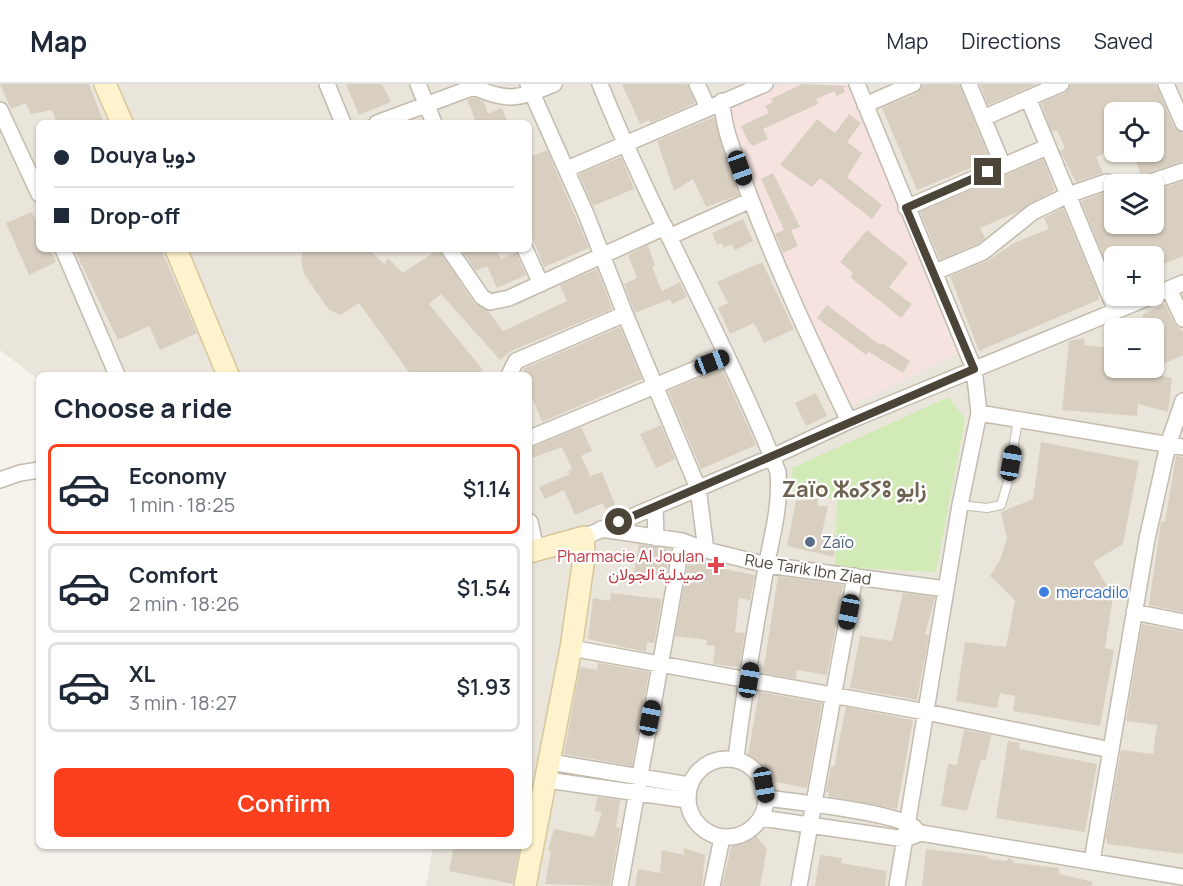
<!DOCTYPE html>
<meta charset="utf-8">
<style>
body{margin:0;font-family:Manrope,Vazirmatn,"Noto Sans Tifinagh",sans-serif;background:#f2f2f3;color:#1f2937;height:100vh;display:flex;flex-direction:column;font-size:22px;white-space:nowrap}
*{box-sizing:border-box;margin:0}
p{font-size:20px;color:#747a83}
.icon{flex:none;width:33px;height:33px;fill:none;stroke:currentColor;stroke-width:2;stroke-linecap:round;stroke-linejoin:round}
.map{position:relative;flex:1;overflow:hidden}
.panel{position:absolute;left:36px;top:288px;width:496px;height:477px;display:flex;flex-direction:column;background:#fff;border-radius:9px;box-shadow:0 2px 4px #0004}
.panel>*{flex:none}
.hud{position:absolute;left:36px;top:36px;width:496px;height:132px;border-radius:9px;box-shadow:0 2px 4px #0004;display:grid;align-content:center;height:132px;padding:0 18px;background:#fff}
.controls{position:absolute;left:1104px;top:18px;display:grid;gap:12px}
.controls a{display:grid;place-items:center;width:60px;height:60px;border-radius:9px;background:#fff;box-shadow:0 2px 4px #0004;font-size:30px}
.end{position:absolute;width:27px;height:27px;margin:-14px;border:8px solid #4b4439;background:#fff;box-shadow:0 0 0 3px #fff}
.from{border-radius:50%}
.car{position:absolute;width:18px;height:36px;margin:-18px -9px;border-radius:8px;box-shadow:0 0 4px 2px #0007;background:linear-gradient(#222 24%,#8ab4d8 0 40%,#222 0 76%,#8ab4d8 0 86%,#222 0)}
.hud b{display:flex;align-items:center;gap:21px;height:57px;font-size:22px}
.hud b+b{border-top:2px solid #e0e1e3}
.hud i{width:15px;height:15px;background:#1f2937}
ul{padding:0;list-style:none}
li{display:flex;align-items:center;gap:18px;height:90px;margin:0 12px 9px;padding:0 6px;border:3px solid #e0e1e3;border-radius:9px}
li div{flex:1}
li b{display:block;font-size:22px}
li em{font-style:normal;font-weight:600}
li.active{border-color:#fc3f1d}
li>.icon{width:54px;height:54px;stroke-width:1.5}
h2{padding:0 18px;font-size:27px;line-height:72px}
.primary-button{display:flex;gap:12px;margin-top:auto;padding:12px 18px}
.primary-button a{flex:1;height:69px;border-radius:9px;background:#fc3f1d;color:#fff;font-size:24px;font-weight:600;line-height:69px;text-align:center}
header{display:flex;align-items:center;gap:36px;box-sizing:border-box;height:84px;padding:0 30px;background:#fff;border-bottom:2px solid #e0e1e3}
header strong{font-size:28px}
nav{display:flex;gap:33px;margin-inline-start:auto;font-size:21px}
.map>svg:first-child{display:block}
</style>
<header>
<strong>Map</strong>
<nav><a>Map</a><a>Directions</a><a>Saved</a></nav>
</header>
<div class="map">
<svg width="1183" height="802" viewBox="0 0 1183 802">
<rect width="100%" height="100%" fill="#f6f3ec"/>
<path fill="#eae5da" fill-rule="evenodd" d="M0,0H1183V802H426L433,762H530V291H39V296L0,266ZM1114,28H1154V68H1114ZM39,39H530V165H39ZM1114,100H1154V140H1114ZM1114,172H1154V212H1114ZM1114,244H1154V284H1114Z"/>
<path fill="#f6e3e0" d="M783,0H850L960,268L847,324L718,28Z"/>
<path fill="#d2eab5" d="M949,313L965,335L936,488L835,483L837,416L792,406V384Z"/>
<path fill="#d8cfc1" d="M0,0H89L104,39H57L52,26L31,30L26,19L11,25Z
M346,0H382L391,18L359,31Z
M622,0H687L695,19L650,39L649,36L640,40Z
M802,0L848,2L843,4L845,8L836,12L835,7L816,15L818,20L763,45L768,55L753,62L749,59L741,42L769,29L765,22L773,18L771,15Z
M923,0H959L990,76L917,106L882,24L917,9Z
M980,0H1037L988,21Z
M1071,0H1156L1174,43L1183,49V77L1141,91L1132,68H1154V28H1136L1133,20L1114,28V65L1096,73L1103,89L1076,98L1060,67L1065,64L1057,46L1052,48L1041,19L1065,9Z
M474,13L484,18L488,30L502,24L508,39H467L475,35L467,16Z
M849,30L861,39L847,58L862,69L847,93L882,121L872,135L820,94L812,103L780,81L817,35L835,49Z
M714,33L739,111L706,123L693,95L674,107L657,57Z
M547,66L589,164L544,183L530,148V73Z
M621,73L634,105L593,122L579,90Z
M1043,75L1055,106L1019,127L980,144L985,154L978,160L940,176L920,128Z
M773,89L800,143L791,146L798,162L783,169L775,150L784,146L761,95Z
M1183,97V172L1154,184V172H1114V198L1081,117L1107,108L1113,109L1114,140H1154V107Z
M1063,124L1099,210L1098,216L979,267L950,192L987,177L1016,158L1049,145L1044,134Z
M32,128L39,144V165H50L56,178L29,191L6,139Z
M743,135L753,157L735,166L732,160L724,164L722,159L717,161L712,149Z
M867,146L908,179L889,203L912,220L901,234L850,193L853,189L840,178Z
M648,161L655,182L652,183L662,207L680,198L687,213L672,220L670,215L635,229L624,200L637,194L628,171Z
M74,165H161L197,249L160,266L149,242L118,256Z
M304,165H369L384,180L388,174L403,189L439,165L474,219L488,227L503,247L567,217L560,201L597,185L612,225L511,267L500,276L441,210L429,220L483,286L476,291H411L359,219L340,231L329,226L304,190L301,175Z
M461,165H496L501,175L516,168L526,191L497,204L487,182L476,187Z
M762,178L794,245L764,259L754,239L730,250L718,224L728,219L717,198Z
M1165,220L1174,239L1183,248V271L1144,289L1172,294L1168,328L1138,320L1137,332L1062,326L1069,257L1085,254L1084,261L1114,264V284H1154V244H1148L1142,231Z
M827,221L880,261L882,259L910,277L903,289L869,268L866,271L817,234Z
M620,243L642,295L542,338L530,309V291H522L523,285Z
M722,285L756,361L701,385L668,307Z
M816,309L827,332L806,342L795,319Z
M661,341L675,375L656,384L640,350Z
M581,343L592,367L581,372L590,392L602,388L615,421L605,425L603,419L575,431L564,406L545,415L539,403L570,390L568,387L572,385L562,363L532,374L530,364Z
M1041,358L1139,377L1123,460L1093,478L1113,512L1105,564L1114,566L1100,642L1013,627L1015,612L1000,609L997,624L956,617L965,558L1006,563L1015,516L990,492L1000,476L1007,454L1001,428L1033,415Z
M1176,372L1183,373V528L1149,521L1161,437L1165,438Z
M818,415L817,422H828L822,449L835,451L834,473L787,462L796,417Z
M639,460L670,465L666,492L634,488Z
M689,473L725,481V485L755,491L750,516L739,514L735,548L745,549L739,583L713,580L715,562L706,561L707,556L675,552Z
M778,492L843,501L827,591L797,586L796,595L763,589Z
M611,509L662,515L654,559L647,558L646,568L588,555L593,514L610,517Z
M903,509L935,513L925,551H929L917,616L850,604L860,552L892,557Z
M1142,540L1183,548V770L1107,760L1106,752L1121,666L1153,670L1157,641L1126,637Z
M598,579L649,588L632,682L564,670L580,583L597,586Z
M759,608L822,619L807,704L775,698L748,671Z
M846,623L913,636L897,725L828,712L829,708H826L831,682L834,683Z
M964,646L991,651L986,676H981L967,727L941,722L948,680L957,681Z
M1008,657L1020,659L1019,665L1097,680L1085,748L996,734Z
M597,713L620,716L616,743L620,744L610,802L545,800L551,767L548,766L554,745L594,753L602,728L595,727Z
M756,752L767,765L760,802H722L732,759Z
M454,762H520L513,800L449,787Z
M684,764L705,771L702,802H635L638,785L660,789L662,766L684,771Z
M926,765L987,772L989,775L1006,777L1010,774L1015,779L1059,784V790L1093,798L1092,802H922Z
M820,771L842,774L841,779L887,787L885,802H815Z"/>
<g fill="none" stroke-linecap="round" stroke-linejoin="round">
<defs>
<path id="lane" d="M960,421L987,424L1001,421L1007,401L1018,336"/>
<path id="street" d="M327,0L343,39
M418,0L434,39
M476,0L474,3C509,19 520,14 554,0
M528,0L586,130L625,230L698,404L706,466
M600,0C653,132 725,255 778,388C781,422 772,450 766,484C755,547 743,611 736,675
M697,0L708,24
M857,0L974,285L979,329L960,421L897,802
M969,0L1003,82
M1166,0L1183,39
M1028,14L1116,227
M722,17C723,45 735,71 744,97C774,179 811,258 849,337
M865,21L913,0
M0,26L39,110
M983,34L1061,0
M377,39L474,3
M567,85L765,0
M1144,100L1183,87
M906,124L1047,63
M671,152L751,116
M63,165L117,291
M449,165L482,213L490,218L509,214L665,143
M525,165L541,200
M935,188L983,168L1033,128L1068,111L1106,98L1121,100
M1169,205L1183,235
M1159,209L1183,199
M509,291L516,277L625,230
M979,329L1183,363
M530,354L727,272
M0,396L20,389L39,386
M655,423L656,454
M530,438L536,466
M601,445L682,457L706,466L767,481L946,505
M584,453L772,373L849,337L1152,212
M1134,528L1183,538
M571,564L926,628L1111,666
M688 714a39 39 0 1 1 78 0a39 39 0 1 1-78 0Z
M550,678L689,701
M547,696L687,716
M767,714C796,718 897,728 915,744
M761,734L905,755L921,749L1183,793
M1092,777L1147,455L1168,361L1183,317
M620,802C640,687 663,572 682,457
M712,802L722,754
M799,802L855,492"/>
<path id="secondary" d="M105,0L122,39
M176,165L228,291
M525,802L571,564L583,481L584,453L530,468"/>
</defs>
<use href="#lane" stroke="#c2bbae" stroke-width="10"/>
<use href="#street" stroke="#c2bbae" stroke-width="18"/>
<use href="#secondary" stroke="#d6c79b" stroke-width="24"/>
<use href="#lane" stroke="#fff" stroke-width="8"/>
<use href="#street" stroke="#fff" stroke-width="15"/>
<use href="#secondary" stroke="#fff3cd" stroke-width="21"/>
</g>
<g fill="none" stroke-linecap="round" stroke-linejoin="round">
<path stroke="#4b4439" stroke-width="8" d="M619,438L974,285L906,124L988,88"/>
</g>
<circle fill="#5c6f8a" stroke="#fff" stroke-width="2" cx="810" cy="458" r="6"/>
<path fill="#e0444e" stroke="#fff" stroke-width="2" d="M713 472h6v6h6v6h-6v6h-6v-6h-6v-6h6z"/>
<circle fill="#3f7fe0" stroke="#fff" stroke-width="2" cx="1044" cy="508" r="6"/>
<g text-anchor="middle" dominant-baseline="central" stroke-width="4.5" stroke-linejoin="round" paint-order="stroke">
<g font-size="16" fill="#4e5e75" stroke="#fff" text-anchor="start">
<text x="822" y="458">Zaïo</text>
</g>
<g font-size="16" fill="#be3a42" stroke="#fff" text-anchor="end">
<text x="704" y="472">Pharmacie Al Joulan<tspan x="704" dy="18">صيدلية الجولان</tspan></text>
</g>
<g font-size="16" fill="#4b4439" stroke="#fff">
<text transform="translate(808 485) rotate(9)">Rue Tarik Ibn Ziad</text>
</g>
<g font-size="16" fill="#366cbe" stroke="#fff" text-anchor="start">
<text x="1056" y="508">mercadilo</text>
</g>
<g font-size="22" font-weight="bold" fill="#6e6250" stroke="#fff">
<text x="854" y="405">Zaïo ⵣⴰⵢⵢⵓ زايو</text>
</g>
</g>
</svg>
<div class="controls">
<a><svg class="icon" aria-label="locate" viewBox="0 0 24 24"><circle cx="12" cy="12" r="6"/><path d="M12 2v4M12 18v4M2 12h4M18 12h4"/></svg></a>
<a><svg class="icon" aria-label="layers" viewBox="0 0 24 24"><path d="M12 4l9 5-9 5-9-5zM3 14l9 5 9-5"/></svg></a>
<a>+</a>
<a>−</a>
</div>
<i class="end from" style="left:619px;top:438px"></i>
<i class="end" style="left:988px;top:88px"></i>
<i class="car" style="left:740px;top:84px;rotate:160deg"></i>
<i class="car" style="left:712px;top:278px;rotate:69deg"></i>
<i class="car" style="left:1011px;top:379px;rotate:10deg"></i>
<i class="car" style="left:849px;top:528px;rotate:191deg"></i>
<i class="car" style="left:749px;top:596px;rotate:9deg"></i>
<i class="car" style="left:650px;top:634px;rotate:11deg"></i>
<i class="car" style="left:764px;top:701px;rotate:170deg"></i>
<div class="hud">
<b><i class="from"></i>Douya دويا</b>
<b><i></i>Drop-off</b>
</div>
<section class="panel">
<h2>Choose a ride</h2>
<ul>
<li class="active"><svg class="icon" aria-label="car" viewBox="0 0 24 24"><path d="M5 17H2v-5l4-1 3-4h7l3 4 3 1v5h-3M9 17h6M6 11h13"/><circle cx="7" cy="17" r="2"/><circle cx="17" cy="17" r="2"/></svg><div><b>Economy</b><p>1 min · 18:25</p></div><em>$1.14</em></li>
<li><svg class="icon" aria-label="car" viewBox="0 0 24 24"><path d="M5 17H2v-5l4-1 3-4h7l3 4 3 1v5h-3M9 17h6M6 11h13"/><circle cx="7" cy="17" r="2"/><circle cx="17" cy="17" r="2"/></svg><div><b>Comfort</b><p>2 min · 18:26</p></div><em>$1.54</em></li>
<li><svg class="icon" aria-label="car" viewBox="0 0 24 24"><path d="M5 17H2v-5l4-1 3-4h7l3 4 3 1v5h-3M9 17h6M6 11h13"/><circle cx="7" cy="17" r="2"/><circle cx="17" cy="17" r="2"/></svg><div><b>XL</b><p>3 min · 18:27</p></div><em>$1.93</em></li>
</ul>
<div class="primary-button"><a>Confirm</a></div>
</section>
</div>
